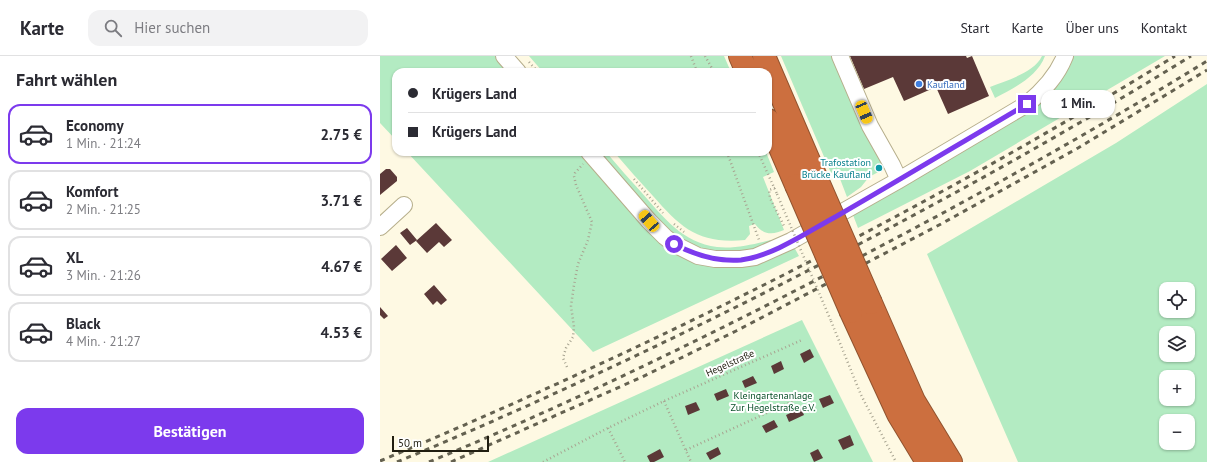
<!DOCTYPE html>
<html lang="de">
<meta charset="utf-8">
<style>
body{margin:0;font-family:"PT Sans",sans-serif;background:#f2f2f3;color:#2b2b33;height:100vh;display:flex;flex-direction:column;font-size:15px;white-space:nowrap}
*{box-sizing:border-box;margin:0}
p{font-size:13px;color:#7c7c81}
.icon{flex:none;width:22px;height:22px;fill:none;stroke:currentColor;stroke-width:2;stroke-linecap:round;stroke-linejoin:round}
.map{position:relative;flex:1;overflow:hidden}
.panel{display:flex;flex-direction:column;background:#fff;width:380px}
.panel>*{flex:none}
.banner{position:absolute;left:12px;top:12px;width:380px;height:88px;border-radius:12px;box-shadow:0 1px 3px #0004;display:grid;align-content:center;height:88px;padding:0 16px;background:#fff}
.tools{position:absolute;left:779px;top:226px;display:grid;gap:8px}
.tools a{display:grid;place-items:center;width:36px;height:36px;border-radius:8px;background:#fff;box-shadow:0 1px 3px #0004;font-size:20px}
.scale{position:absolute;left:12px;bottom:10px;width:97px;box-sizing:border-box;padding-left:4px;border:2px solid #211e10;border-top:0;font-size:11px;line-height:14px;white-space:nowrap;color:#211e10;-webkit-text-stroke:3px #fff;paint-order:stroke}
.end{position:absolute;width:18px;height:18px;margin:-9px;border:5px solid #7c3aed;background:#fff;box-shadow:0 0 0 2px #fff}
.from{border-radius:50%}
.bubble{position:absolute;height:28px;border-radius:12px;background:#fff;box-shadow:0 1px 3px #0004;font-size:13px;font-weight:700;line-height:28px;text-align:center}
.car{position:absolute;width:12px;height:24px;margin:-12px -6px;border-radius:5px;box-shadow:0 0 3px 1px #0007;background:linear-gradient(#f5c518 24%,#345 0 40%,#f5c518 0 76%,#345 0 86%,#f5c518 0)}
.banner b{display:flex;align-items:center;gap:14px;height:38px;font-size:15px}
.banner b+b{border-top:1px solid #e1e1e2}
.banner i{width:10px;height:10px;background:#2b2b33}
ul{padding:0;list-style:none}
li{display:flex;align-items:center;gap:12px;height:60px;margin:0 8px 6px;padding:0 8px;border:2px solid #e1e1e2;border-radius:12px}
li div{flex:1}
li b{display:block;font-size:15px}
li em{font-style:normal;font-weight:700}
li.selected{border-color:#7c3aed}
li>.icon{width:36px;height:36px;stroke-width:1.5}
h2{padding:0 16px;font-size:18px;line-height:48px}
.action{display:flex;gap:8px;margin-top:auto;padding:8px 16px}
.action a{flex:1;height:46px;border-radius:12px;background:#7c3aed;color:#fff;font-size:16px;font-weight:700;line-height:46px;text-align:center}
header{display:flex;align-items:center;gap:24px;box-sizing:border-box;height:56px;padding:0 20px;background:#fff;border-bottom:1px solid #e1e1e2}
header strong{font-size:19px}
nav{display:flex;gap:22px;margin-inline-start:auto;font-size:14px}
.search{width:280px;height:36px;background:#f2f2f3;display:flex;align-items:center;gap:10px;box-sizing:border-box;padding:0 14px;border-radius:12px;color:#7c7c81;font-size:15px}
main{display:flex;flex:1;min-height:0}
.map>svg:first-child{display:block}
</style>
<header>
<strong>Karte</strong>
<div class="search"><svg class="icon" aria-label="search" viewBox="0 0 24 24"><circle cx="10" cy="10" r="6"/><path d="M15 15l6 6"/></svg>Hier suchen</div>
<nav><a>Start</a><a>Karte</a><a>Über uns</a><a>Kontakt</a></nav>
</header>
<main>
<section class="panel">
<h2>Fahrt wählen</h2>
<ul>
<li class="selected"><svg class="icon" aria-label="car" viewBox="0 0 24 24"><path d="M5 17H2v-5l4-1 3-4h7l3 4 3 1v5h-3M9 17h6M6 11h13"/><circle cx="7" cy="17" r="2"/><circle cx="17" cy="17" r="2"/></svg><div><b>Economy</b><p>1 Min. · 21:24</p></div><em>2.75 €</em></li>
<li><svg class="icon" aria-label="car" viewBox="0 0 24 24"><path d="M5 17H2v-5l4-1 3-4h7l3 4 3 1v5h-3M9 17h6M6 11h13"/><circle cx="7" cy="17" r="2"/><circle cx="17" cy="17" r="2"/></svg><div><b>Komfort</b><p>2 Min. · 21:25</p></div><em>3.71 €</em></li>
<li><svg class="icon" aria-label="car" viewBox="0 0 24 24"><path d="M5 17H2v-5l4-1 3-4h7l3 4 3 1v5h-3M9 17h6M6 11h13"/><circle cx="7" cy="17" r="2"/><circle cx="17" cy="17" r="2"/></svg><div><b>XL</b><p>3 Min. · 21:26</p></div><em>4.67 €</em></li>
<li><svg class="icon" aria-label="car" viewBox="0 0 24 24"><path d="M5 17H2v-5l4-1 3-4h7l3 4 3 1v5h-3M9 17h6M6 11h13"/><circle cx="7" cy="17" r="2"/><circle cx="17" cy="17" r="2"/></svg><div><b>Black</b><p>4 Min. · 21:27</p></div><em>4.53 €</em></li>
</ul>
<div class="action"><a>Bestätigen</a></div>
</section>
<div class="map">
<svg width="827" height="406" viewBox="0 0 827 406">
<rect width="100%" height="100%" fill="#fef9e3"/>
<path fill="#b3ebc2" fill-rule="evenodd" d="M0,0H116L130,16H16V84L0,67Z
M149,0H344L351,16H163Z
M401,0H455L503,109L504,113L489,121L481,131L467,141L457,115L451,117Z
M662,0H665C657,21 634,32 615,42L610,31C627,24 654,17 662,0Z
M694,0H785L590,115L478,172L473,159L677,30L690,10Z
M827,28V406H638L547,198L736,87ZM786,233H808V255H786ZM786,277H808V299H786ZM786,321H808V343H786ZM786,365H808V387H786Z
M27,96H201L283,188L318,207L336,211H358L378,207L414,191L419,200L213,296Z
M218,96H226C238,110 250,124 262,137C283,161 303,187 337,191C355,193 374,188 391,184L392,187C385,189 377,193 369,195C334,201 303,189 278,164Z
M234,96H386L394,116L383,121L404,174C393,179 383,179 375,168L369,170L370,178L365,184C319,188 302,173 273,140C260,126 247,111 234,96Z
M422,264L493,406H108Z"/>
<path fill="#5b3938" d="M470,0H586L587,2L592,0L609,40L568,58L556,31L524,45L513,21L484,33Z
M6,113H10L17,121V125L0,139V118Z
M56,167L72,184L64,191L59,186L47,197L36,185Z
M27,172L37,184L30,189L20,177Z
M16,189L27,202L12,215L1,203Z
M54,229L67,244L61,249L57,245L53,249L44,238Z
M0,251L8,260L4,263L0,259Z
M430,293L434,301L424,307L420,298Z
M401,305L404,313L394,318L391,310Z
M373,320L377,327L365,332L362,325Z
M346,333L349,340L337,345L334,338Z
M450,339L454,347L443,352L439,343Z
M316,346L320,354L308,359L305,350Z
M421,352L424,359L409,366L406,359Z
M394,364L398,371L386,377L382,370Z
M470,379L474,389L463,394L458,384Z
M338,391L341,398L330,404L326,397Z
M280,393L284,401L274,406H270L267,400Z
M438,393L443,402L434,406L430,397Z"/>
<g fill="none" stroke-linecap="round" stroke-linejoin="round">
<defs>
<path id="minor" d="M124,0L138,16
M460,0L490,70L512,109L519,124
M209,96L269,165L285,181L294,188L318,200L335,203H361L375,201L411,185L519,124L647,48C664,34 677,20 685,0
M0,171L24,149"/>
<path id="highway" d="M360,0L367,16
M384,0L436,121
M388,64L416,129
M491,247L534,345L571,406
M471,256L518,358L547,406"/>
</defs>
<use href="#minor" stroke="#b6ae8b" stroke-width="18"/>
<use href="#highway" stroke="#90532f" stroke-width="24"/>
<path stroke="#a8a491" stroke-width="2.5" stroke-dasharray="1 3" stroke-linecap="butt" d="M311,0L317,16
M325,0L334,16
M149,6L158,16
M347,96L379,184
M378,96L397,138
M254,123L283,157
M395,132L389,134L390,142L405,172
M294,168L304,176
M451,265L481,339L516,406
M187,311L183,302L186,292L193,281L194,271L191,250L194,229L198,208L208,184L212,166L196,129L194,120L195,117L203,108
M284,345L311,406
M228,372L245,406
M306,394L426,339
M163,406L228,372L284,345L422,284"/>
<use href="#minor" stroke="#fff" stroke-width="16"/>
<use href="#highway" stroke="#cc6f3f" stroke-width="22"/>
<path stroke="#646150" stroke-width="3" stroke-dasharray="5 5" stroke-linecap="butt" d="M0,405C275,290 542,156 795,0
M17,406C169,343 318,272 464,196C581,135 698,70 811,0
M49,406C189,348 325,282 459,212C584,147 707,79 827,5
M71,406L262,321L356,275L561,168L698,92L827,14"/>
<defs>
<path id="highway-bridge" d="M436,121L491,247
M416,129L471,256"/>
</defs>
<use href="#highway-bridge" stroke="#90532f" stroke-width="24" stroke-linecap="butt"/>
<path stroke="#a8a491" stroke-width="2.5" stroke-dasharray="1 3" stroke-linecap="butt" d="M397,138L451,265"/>
<use href="#highway-bridge" stroke="#cc6f3f" stroke-width="22"/>
</g>
<g fill="none" stroke-linecap="round" stroke-linejoin="round">
<path stroke="#7c3aed" stroke-width="5" d="M294,188C315,199 337,206 361,204C393,200 429,175 457,160C521,123 584,85 647,48"/>
</g>
<circle fill="#3f7fe0" stroke="#fff" stroke-width="1.5" cx="539" cy="28" r="4"/>
<circle fill="#0f9aa8" stroke="#fff" stroke-width="1.5" cx="499" cy="112" r="4"/>
<g text-anchor="middle" dominant-baseline="central" stroke-width="4" stroke-linejoin="round" paint-order="stroke">
<g font-size="10" fill="#366cbe" stroke="#fff" text-anchor="start">
<text x="547" y="28">Kaufland</text>
</g>
<g font-size="10" fill="#0d838f" stroke="#fff" text-anchor="end">
<text x="491" y="106">Trafostation<tspan x="491" dy="12">Brücke Kaufland</tspan></text>
</g>
<g font-size="10" fill="#211e10" stroke="#fff">
<text transform="translate(350 307) rotate(-24)">Hegelstraße</text>
</g>
<g font-size="10" fill="#0a5029" stroke="#fff">
<text x="393" y="339">Kleingartenanlage<tspan x="393" dy="12">Zur Hegelstraße e.V.</tspan></text>
</g>
</g>
</svg>
<div class="tools">
<a><svg class="icon" aria-label="locate" viewBox="0 0 24 24"><circle cx="12" cy="12" r="6"/><path d="M12 2v4M12 18v4M2 12h4M18 12h4"/></svg></a>
<a><svg class="icon" aria-label="layers" viewBox="0 0 24 24"><path d="M12 4l9 5-9 5-9-5zM3 14l9 5 9-5"/></svg></a>
<a>+</a>
<a>−</a>
</div>
<div class="scale">50 m</div>
<i class="end from" style="left:294px;top:188px"></i>
<i class="end" style="left:647px;top:48px"></i>
<div class="bubble" style="left:661px;top:34px;width:74px">1 Min.</div>
<i class="car" style="left:484px;top:56px;rotate:157deg"></i>
<i class="car" style="left:269px;top:165px;rotate:319deg"></i>
<div class="banner">
<b><i class="from"></i>Krügers Land</b>
<b><i></i>Krügers Land</b>
</div>
</div>
</main>
